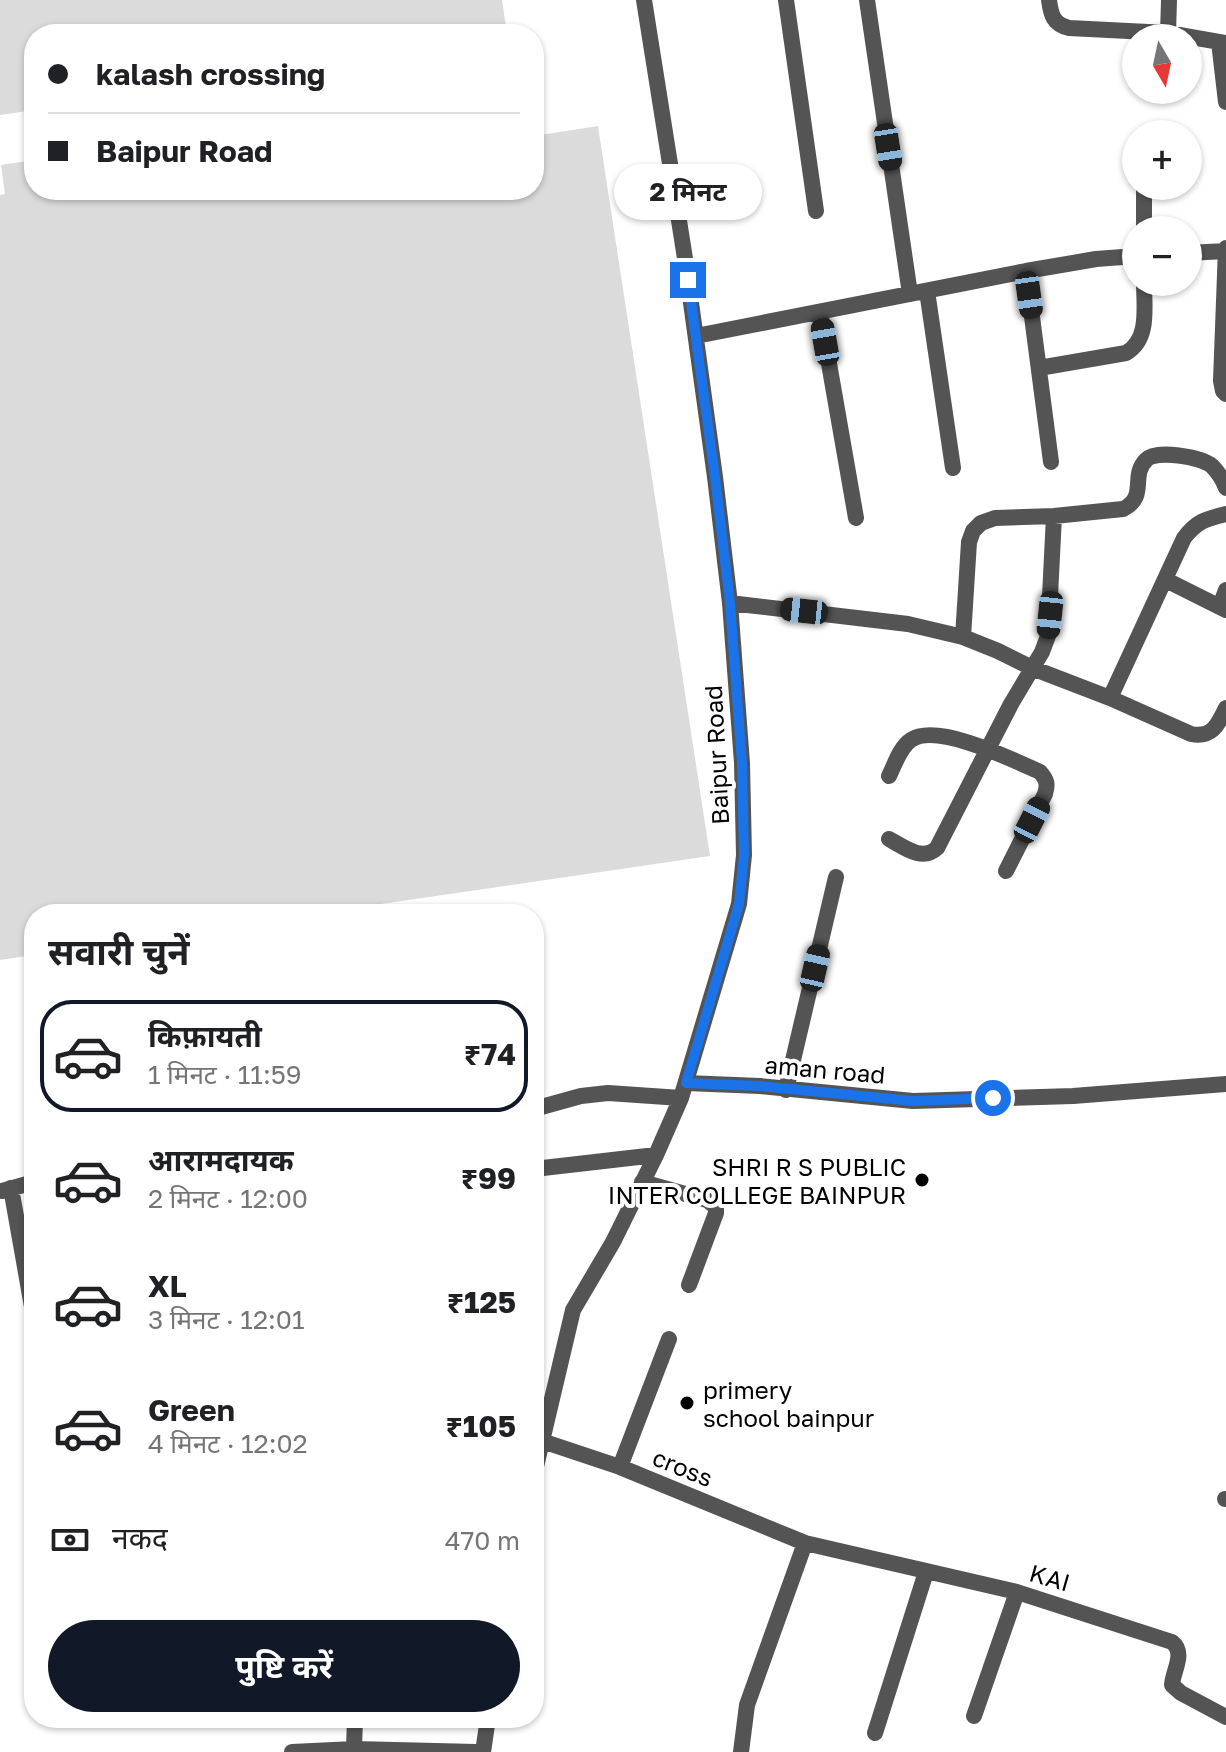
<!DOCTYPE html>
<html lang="hi">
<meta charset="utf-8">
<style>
body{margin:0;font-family:"Golos Text","Noto Sans Devanagari",sans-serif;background:#f6f6f6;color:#202124;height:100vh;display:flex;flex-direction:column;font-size:30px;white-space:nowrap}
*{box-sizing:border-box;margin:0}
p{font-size:26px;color:#757577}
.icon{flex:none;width:44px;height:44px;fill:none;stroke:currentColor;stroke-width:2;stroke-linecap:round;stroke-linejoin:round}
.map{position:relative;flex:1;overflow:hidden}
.drawer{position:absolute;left:24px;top:904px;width:520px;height:824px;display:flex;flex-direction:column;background:#fff;border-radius:32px;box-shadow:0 2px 6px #0004}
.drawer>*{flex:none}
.top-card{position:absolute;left:24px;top:24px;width:520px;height:176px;border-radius:32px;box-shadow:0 2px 6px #0004;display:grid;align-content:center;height:176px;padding:0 24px;background:#fff}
.needle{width:52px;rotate:171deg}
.buttons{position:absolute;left:1122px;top:24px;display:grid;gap:16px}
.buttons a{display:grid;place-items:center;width:80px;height:80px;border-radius:50%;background:#fff;box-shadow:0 2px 6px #0004;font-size:40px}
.end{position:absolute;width:36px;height:36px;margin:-18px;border:10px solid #1a73e8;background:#fff;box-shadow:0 0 0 4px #fff}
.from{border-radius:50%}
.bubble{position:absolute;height:56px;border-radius:28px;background:#fff;box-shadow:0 2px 6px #0004;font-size:26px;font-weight:700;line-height:56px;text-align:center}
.car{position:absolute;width:24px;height:48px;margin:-24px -12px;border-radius:10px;box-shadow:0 0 6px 2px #0007;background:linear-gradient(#222 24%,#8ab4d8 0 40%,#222 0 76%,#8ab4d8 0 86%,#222 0)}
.top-card b{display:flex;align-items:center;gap:28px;height:76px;font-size:30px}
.top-card b+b{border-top:2px solid #e0e0e0}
.top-card i{width:20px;height:20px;background:#202124}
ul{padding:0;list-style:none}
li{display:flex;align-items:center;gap:24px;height:112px;margin:0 16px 12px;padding:0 8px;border:4px solid transparent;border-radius:32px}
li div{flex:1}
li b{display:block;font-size:30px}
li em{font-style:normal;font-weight:700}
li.current{border-color:#111827}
li>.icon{width:72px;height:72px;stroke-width:1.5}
h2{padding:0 24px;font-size:36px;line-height:96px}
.pay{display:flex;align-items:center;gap:20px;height:88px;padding:0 24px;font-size:30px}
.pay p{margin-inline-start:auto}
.action{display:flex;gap:16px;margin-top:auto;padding:16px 24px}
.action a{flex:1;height:92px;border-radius:48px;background:#111827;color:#fff;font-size:32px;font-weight:700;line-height:92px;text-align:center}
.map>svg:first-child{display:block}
</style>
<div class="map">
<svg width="1226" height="1752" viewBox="0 0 1226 1752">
<rect width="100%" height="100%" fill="#fff"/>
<path fill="#dbdbdb" d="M0,0H502L507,34H34V110L0,115Z
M598,126L710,856L312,914H34V955L0,960V195L5,194L1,165L34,160V190H534V136Z"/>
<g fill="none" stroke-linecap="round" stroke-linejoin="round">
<path stroke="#545454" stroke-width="16" d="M786,0L816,211
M867,0L910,294
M1049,0C1051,15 1053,24 1069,28L1168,33L1226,43
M1168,33L1169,0
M1219,42L1226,102
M1144,186V230
M1226,248L1221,381L1223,391L1226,394
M1188,253L1226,251
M1026,271L1051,462
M927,291L953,468
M820,312L856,518
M696,336L1026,271L1096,259L1136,256
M1039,368L1126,353C1150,339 1144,307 1144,282
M1166,580L1226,610
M730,603L908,624L963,637L998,651L1032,668L1110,698L1191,734C1212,738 1218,725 1226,708
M1220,606L1226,590
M963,637L969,542L973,531L981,523L995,518L1054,516L1123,509C1148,497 1130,476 1146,460C1156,449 1201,457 1212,466C1218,472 1223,480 1226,488
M1110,698L1184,538C1197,521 1206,519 1226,514
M889,776C895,764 900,747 911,740C937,722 1013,760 1040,772C1047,780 1048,784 1045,794L1006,871
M889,839C904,847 922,862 937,848L1011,704L1042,652L1048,636L1054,516
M686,1083L760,1086L913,1101L1073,1096L1226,1084
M786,1090L836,877
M534,1109L581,1096L608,1093L681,1098
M534,1169L656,1155
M642,1182L707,1200L716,1207V1213L689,1285
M11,1188L34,1318
M2,1191L34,1182
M542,1441L620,1467L805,1543L1017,1592L1172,1642C1186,1653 1173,1670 1172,1685L1181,1693L1226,1717
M620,1467L669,1339
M534,1475L573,1310L613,1242L656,1155L681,1098L739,904L744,855L742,763L730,603L715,477L684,252L644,0
M1225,1499H1226
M974,1716L1017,1592
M875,1733L926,1572
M354,1749L355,1718
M292,1752L354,1749L476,1752
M483,1752L488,1718
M741,1752L747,1705L805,1543"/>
</g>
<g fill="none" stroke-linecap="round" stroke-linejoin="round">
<path stroke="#1a73e8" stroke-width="10" d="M688,280L715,477L730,603L742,763L744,855L739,904L686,1083L760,1086L913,1101L993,1098"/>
</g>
<g fill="#000" stroke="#fff" stroke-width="3">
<circle cx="922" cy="1180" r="8"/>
<circle cx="687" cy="1403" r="8"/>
</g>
<g text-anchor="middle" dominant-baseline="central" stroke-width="8" stroke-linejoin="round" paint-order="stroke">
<g font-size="24" fill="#000" stroke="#fff">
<text transform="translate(716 755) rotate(-93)">Baipur Road</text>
<text transform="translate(825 1069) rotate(5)">aman road</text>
<text transform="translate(683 1467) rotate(22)">cross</text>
<text transform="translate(1050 1577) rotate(16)">KAI</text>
</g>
<g font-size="24" fill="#000" stroke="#fff" text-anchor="end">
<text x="906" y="1166">SHRI R S PUBLIC<tspan x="906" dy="28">INTER COLLEGE BAINPUR</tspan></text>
<text x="703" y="1389" text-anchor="start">primery<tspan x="703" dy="28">school bainpur</tspan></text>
</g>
</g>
</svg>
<div class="buttons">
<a><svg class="needle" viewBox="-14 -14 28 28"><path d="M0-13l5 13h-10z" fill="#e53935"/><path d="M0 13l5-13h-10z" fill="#757577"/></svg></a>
<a>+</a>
<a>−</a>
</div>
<i class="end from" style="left:993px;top:1098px"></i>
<i class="end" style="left:688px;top:280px"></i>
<div class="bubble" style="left:614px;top:164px;width:148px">2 मिनट</div>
<i class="car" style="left:888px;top:147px;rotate:171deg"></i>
<i class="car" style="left:1029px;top:295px;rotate:172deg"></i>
<i class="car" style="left:825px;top:342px;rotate:350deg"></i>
<i class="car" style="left:804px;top:611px;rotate:276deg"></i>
<i class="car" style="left:1050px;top:615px;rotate:186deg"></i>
<i class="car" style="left:1032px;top:820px;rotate:27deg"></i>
<i class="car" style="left:815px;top:968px;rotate:13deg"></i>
<div class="top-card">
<b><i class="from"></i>kalash crossing</b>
<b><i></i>Baipur Road</b>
</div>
<section class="drawer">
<h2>सवारी चुनें</h2>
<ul>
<li class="current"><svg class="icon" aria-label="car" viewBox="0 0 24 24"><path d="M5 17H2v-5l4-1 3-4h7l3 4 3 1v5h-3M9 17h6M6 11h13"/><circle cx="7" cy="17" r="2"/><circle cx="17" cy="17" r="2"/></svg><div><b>किफ़ायती</b><p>1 मिनट · 11:59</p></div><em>₹74</em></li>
<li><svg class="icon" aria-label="car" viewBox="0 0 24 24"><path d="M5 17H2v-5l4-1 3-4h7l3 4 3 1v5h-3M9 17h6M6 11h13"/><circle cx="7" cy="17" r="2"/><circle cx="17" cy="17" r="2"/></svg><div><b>आरामदायक</b><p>2 मिनट · 12:00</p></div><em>₹99</em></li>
<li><svg class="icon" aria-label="car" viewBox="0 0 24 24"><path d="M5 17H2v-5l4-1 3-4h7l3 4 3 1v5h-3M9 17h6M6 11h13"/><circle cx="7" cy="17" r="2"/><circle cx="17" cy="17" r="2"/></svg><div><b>XL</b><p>3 मिनट · 12:01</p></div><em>₹125</em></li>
<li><svg class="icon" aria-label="car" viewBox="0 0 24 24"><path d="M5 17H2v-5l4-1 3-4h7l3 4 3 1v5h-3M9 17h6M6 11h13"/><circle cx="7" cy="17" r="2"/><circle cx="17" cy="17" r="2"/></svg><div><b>Green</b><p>4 मिनट · 12:02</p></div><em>₹105</em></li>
</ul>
<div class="pay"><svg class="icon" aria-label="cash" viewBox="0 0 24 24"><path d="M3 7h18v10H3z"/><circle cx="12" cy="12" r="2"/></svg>नकद<p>470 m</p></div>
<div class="action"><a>पुष्टि करें</a></div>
</section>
</div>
